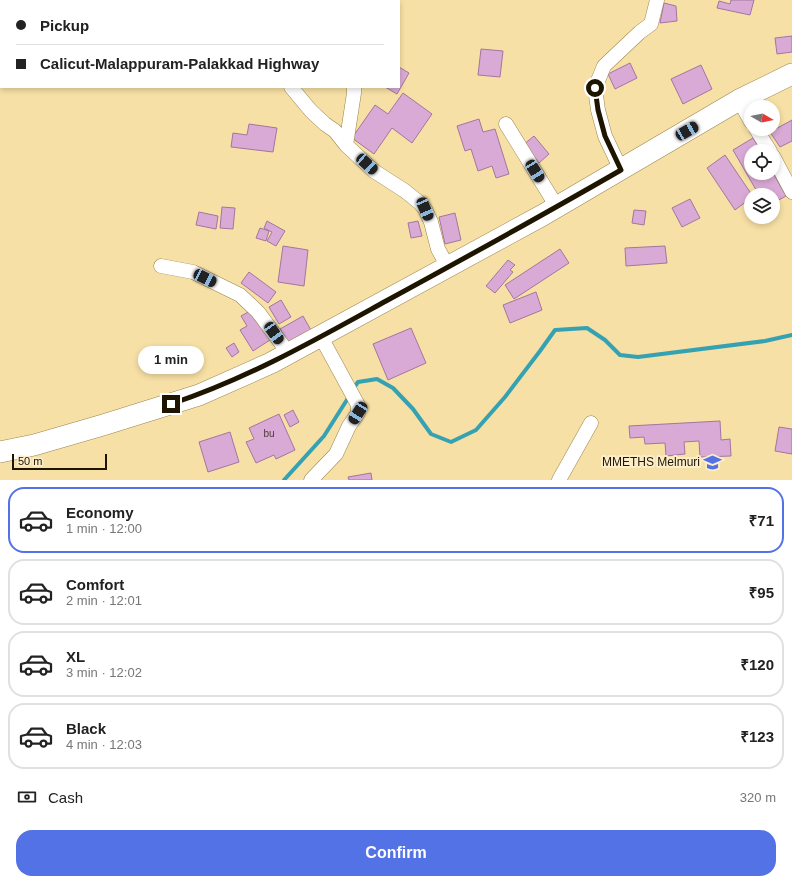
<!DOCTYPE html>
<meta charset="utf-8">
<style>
body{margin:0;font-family:Arial,sans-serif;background:#f6f6f6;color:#222;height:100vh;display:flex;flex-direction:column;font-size:15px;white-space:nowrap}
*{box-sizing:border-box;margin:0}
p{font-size:13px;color:#767676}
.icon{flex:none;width:22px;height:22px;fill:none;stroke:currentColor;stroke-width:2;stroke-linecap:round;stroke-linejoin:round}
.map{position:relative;height:480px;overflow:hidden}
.sheet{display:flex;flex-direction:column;background:#fff;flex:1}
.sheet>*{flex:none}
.hud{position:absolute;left:0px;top:0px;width:400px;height:88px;box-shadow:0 2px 6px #0003;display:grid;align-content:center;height:88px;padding:0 16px;background:#fff}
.needle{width:26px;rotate:99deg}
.buttons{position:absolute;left:744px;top:100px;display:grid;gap:8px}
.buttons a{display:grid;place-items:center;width:36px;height:36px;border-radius:50%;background:#fff;box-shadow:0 2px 6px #0003;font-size:20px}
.scale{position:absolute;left:12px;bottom:10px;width:95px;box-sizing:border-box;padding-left:4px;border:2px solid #1e1501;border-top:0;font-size:11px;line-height:14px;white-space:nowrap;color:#1e1501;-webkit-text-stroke:3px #fceecb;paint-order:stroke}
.end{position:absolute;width:18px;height:18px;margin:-9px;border:5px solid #1e1501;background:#fff;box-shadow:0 0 0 2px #fff}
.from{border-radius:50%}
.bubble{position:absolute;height:28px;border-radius:14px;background:#fff;box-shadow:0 2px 6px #0003;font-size:13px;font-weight:700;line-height:28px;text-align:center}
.car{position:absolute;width:12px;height:24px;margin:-12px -6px;border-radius:5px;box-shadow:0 0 3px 1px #0007;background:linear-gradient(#222 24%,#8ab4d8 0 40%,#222 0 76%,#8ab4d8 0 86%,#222 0)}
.hud b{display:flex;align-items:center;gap:14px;height:38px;font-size:15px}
.hud b+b{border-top:1px solid #e0e0e0}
.hud i{width:10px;height:10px;background:#222}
ul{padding:7px 0 0;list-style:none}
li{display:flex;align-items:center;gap:12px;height:66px;margin:0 8px 6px;padding:0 8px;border:2px solid #e0e0e0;border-radius:16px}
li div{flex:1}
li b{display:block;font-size:15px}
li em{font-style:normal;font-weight:700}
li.on{border-color:#5272e6}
li>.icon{width:36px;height:36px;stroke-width:1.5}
.pay{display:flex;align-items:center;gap:10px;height:44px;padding:0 16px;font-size:15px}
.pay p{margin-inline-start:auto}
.button{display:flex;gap:8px;margin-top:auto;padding:8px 16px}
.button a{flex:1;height:46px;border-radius:16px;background:#5272e6;color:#fff;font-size:16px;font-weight:700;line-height:46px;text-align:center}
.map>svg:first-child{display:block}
</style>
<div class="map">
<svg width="792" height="480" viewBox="0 0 792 480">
<rect width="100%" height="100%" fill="#f7e0a5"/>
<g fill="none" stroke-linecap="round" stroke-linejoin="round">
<path stroke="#34a2b2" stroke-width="4" d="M353,389L358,382L377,379L393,388L413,409L431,434L451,442L476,430L505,397L540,351L555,330L587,328L605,340L620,355L638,357L765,341L792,335
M284,480L324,436L350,395"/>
</g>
<path fill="#d9aad5" stroke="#a2769f" d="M731,0H754L750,15L717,8L719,1L730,4Z
M664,3L676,6L677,21L660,23Z
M792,36V52L777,54L775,38Z
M481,49L503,51L500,77L478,75Z
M630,63L637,78L615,89L608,74Z
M701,65L712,89L683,104L671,79Z
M399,67L409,73L397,94L385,87H399Z
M403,93L432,114L412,143L392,128L374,154L352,138L375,105L388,114Z
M479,119L483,132L495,129L509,174L496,178L492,166L478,171L471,149L465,151L457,126Z
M792,120V141L780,147L770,132Z
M249,124L277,128L273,152L231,147L233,133L247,135Z
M534,136L549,154L539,163L523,145Z
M753,138L761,151H751V173H773L786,196L773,203V195H759L733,150Z
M725,155L752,195L751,198L735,210L707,168Z
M690,199L700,218L682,227L672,208Z
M222,207L235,208L233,229L220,228Z
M634,210L646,211L644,225L632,223Z
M199,212L218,216L216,229L196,225Z
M455,213L461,240L445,244L439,217Z
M267,221L285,231L276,246L267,241L272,232L264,228Z
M418,221L422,236L411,238L408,223Z
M260,228L269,231L266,241L256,238Z
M283,246L308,250L304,286L278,282Z
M665,246L667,263L626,266L625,248Z
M560,249L569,263L514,299L505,285Z
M508,260L515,265L510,270L513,272L495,293L486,286Z
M249,272L276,292L268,303L241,283Z
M536,292L542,310L510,323L503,305Z
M281,300L291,317L279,324L269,307Z
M252,310L270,340L253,351L240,330L247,326L241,316Z
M303,316L312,332L289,345L280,329Z
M411,328L426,363L388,380L373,344Z
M234,343L239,352L232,357L226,348Z
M175,350L192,353L190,368L173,365Z
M293,410L299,422L290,427L284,415Z
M279,414L295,450L276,459L274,455L256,463L246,442L254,439L249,428Z
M720,421L721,440L730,439L731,456L700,457L699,441L684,442L685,454L666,456L665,443L645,444L644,437L630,438L629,426Z
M779,427L792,429V454L775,451Z
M230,432L239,462L208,472L199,442Z
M371,473L372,480H349L348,477Z"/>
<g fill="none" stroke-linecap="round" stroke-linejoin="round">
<defs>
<path id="minor" d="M102,0V1
M331,0V1
M291,87L311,111L325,124L335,131L346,145L374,171L405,191L420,203L425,209L431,222L438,249L448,267
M739,100L751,122
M506,124L557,207
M756,129L770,151
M346,145L354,93V87
M773,156L792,192
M621,170L605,136L598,110L595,88L604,66L640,32L651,24L657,0
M161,266L193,272L240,295L258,312L289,354
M311,480L336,454L349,426L358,413V405L321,337
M559,480L591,423"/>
<path id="highway" d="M0,452L34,445L103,425L199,395L271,363L543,215L739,100L792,74"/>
</defs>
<use href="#minor" stroke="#9b864e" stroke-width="15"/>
<use href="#highway" stroke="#9b864e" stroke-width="22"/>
<use href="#minor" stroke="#fff" stroke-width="14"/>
<use href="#highway" stroke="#fff" stroke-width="21"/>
</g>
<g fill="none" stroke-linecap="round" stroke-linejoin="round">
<path stroke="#1e1501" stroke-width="5" d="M171,404C247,379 317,339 386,301C465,258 543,215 621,170L605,136L598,110L595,88"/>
</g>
<defs>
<symbol id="school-bare" viewBox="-9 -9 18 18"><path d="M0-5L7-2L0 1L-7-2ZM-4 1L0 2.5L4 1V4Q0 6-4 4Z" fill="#5272e6" stroke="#fceecb" stroke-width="2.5" paint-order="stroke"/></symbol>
</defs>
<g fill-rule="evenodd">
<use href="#school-bare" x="700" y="450" width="25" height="25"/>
</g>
<g text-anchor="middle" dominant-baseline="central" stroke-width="4" stroke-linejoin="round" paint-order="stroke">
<g font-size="10" fill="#4d3a36">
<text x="269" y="433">bu</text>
</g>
<g font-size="12" fill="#1e1501" stroke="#fceecb" text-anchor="end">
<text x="700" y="462">MMETHS Melmuri</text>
</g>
</g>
</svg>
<div class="buttons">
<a><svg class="needle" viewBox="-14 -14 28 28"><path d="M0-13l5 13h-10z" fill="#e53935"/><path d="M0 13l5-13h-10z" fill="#767676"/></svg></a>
<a><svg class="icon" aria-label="locate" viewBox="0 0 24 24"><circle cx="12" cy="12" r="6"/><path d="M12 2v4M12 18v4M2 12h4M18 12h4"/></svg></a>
<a><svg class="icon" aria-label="layers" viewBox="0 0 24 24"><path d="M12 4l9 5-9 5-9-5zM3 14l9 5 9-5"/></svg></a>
</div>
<div class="scale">50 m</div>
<i class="end from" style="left:595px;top:88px"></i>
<i class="end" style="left:171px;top:404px"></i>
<div class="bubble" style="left:138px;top:346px;width:66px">1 min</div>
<i class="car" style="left:687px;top:131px;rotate:60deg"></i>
<i class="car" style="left:367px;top:164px;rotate:132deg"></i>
<i class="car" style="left:535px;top:171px;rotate:148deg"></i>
<i class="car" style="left:425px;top:209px;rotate:157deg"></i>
<i class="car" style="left:205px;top:278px;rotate:116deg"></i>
<i class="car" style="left:274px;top:333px;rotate:145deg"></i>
<i class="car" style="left:358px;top:413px;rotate:212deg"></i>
<div class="hud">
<b><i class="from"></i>Pickup</b>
<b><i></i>Calicut-Malappuram-Palakkad Highway</b>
</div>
</div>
<section class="sheet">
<ul>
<li class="on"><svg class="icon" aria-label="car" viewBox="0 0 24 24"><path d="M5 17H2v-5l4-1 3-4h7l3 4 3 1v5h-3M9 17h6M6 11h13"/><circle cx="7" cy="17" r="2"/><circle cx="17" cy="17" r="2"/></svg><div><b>Economy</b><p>1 min · 12:00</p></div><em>₹71</em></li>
<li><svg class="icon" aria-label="car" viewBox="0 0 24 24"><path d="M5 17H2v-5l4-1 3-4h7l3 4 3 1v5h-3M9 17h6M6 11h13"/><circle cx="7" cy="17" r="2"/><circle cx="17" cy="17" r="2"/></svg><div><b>Comfort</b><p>2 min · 12:01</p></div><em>₹95</em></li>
<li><svg class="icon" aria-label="car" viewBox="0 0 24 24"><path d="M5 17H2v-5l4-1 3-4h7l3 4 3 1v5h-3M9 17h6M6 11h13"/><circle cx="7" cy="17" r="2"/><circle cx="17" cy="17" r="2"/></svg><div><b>XL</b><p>3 min · 12:02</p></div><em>₹120</em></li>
<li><svg class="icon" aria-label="car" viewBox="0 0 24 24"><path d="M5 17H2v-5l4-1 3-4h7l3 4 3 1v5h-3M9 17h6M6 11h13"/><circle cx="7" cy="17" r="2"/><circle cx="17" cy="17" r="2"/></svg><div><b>Black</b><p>4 min · 12:03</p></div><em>₹123</em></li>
</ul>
<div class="pay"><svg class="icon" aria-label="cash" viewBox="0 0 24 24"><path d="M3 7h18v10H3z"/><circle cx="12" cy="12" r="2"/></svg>Cash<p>320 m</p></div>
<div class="button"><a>Confirm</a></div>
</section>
